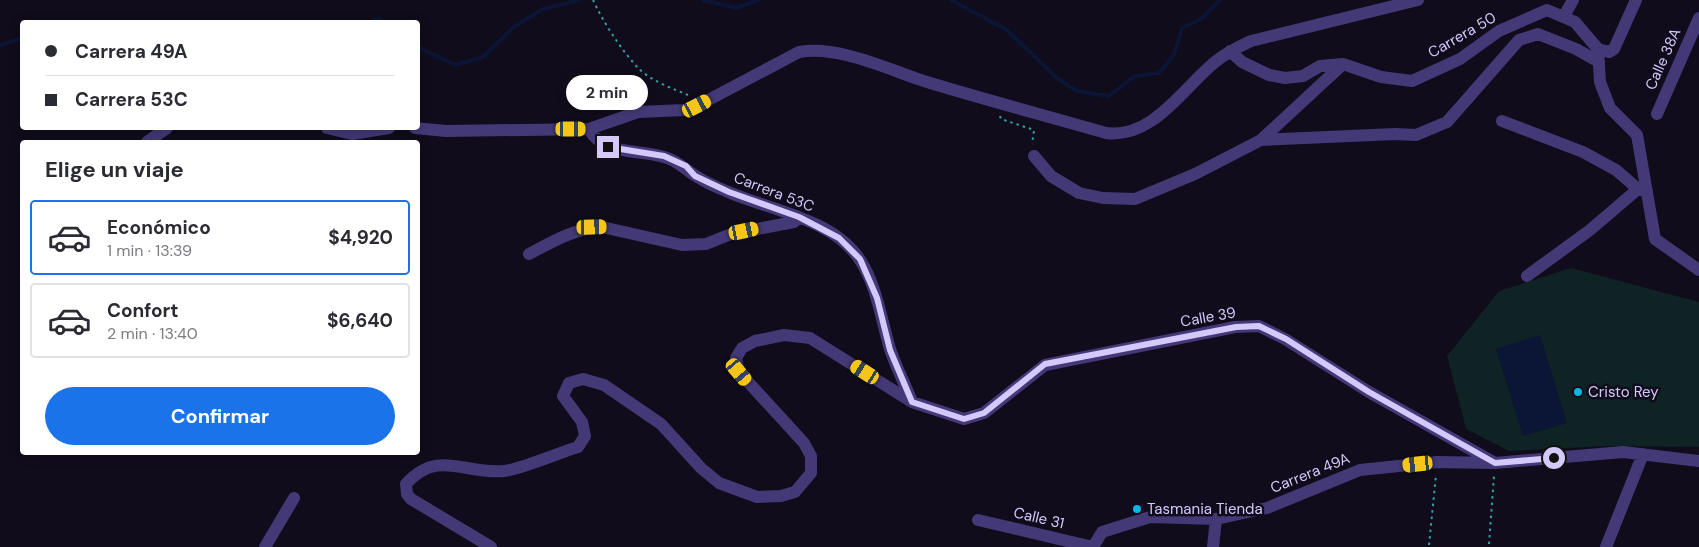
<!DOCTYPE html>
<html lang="es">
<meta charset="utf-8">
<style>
body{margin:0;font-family:"DM Sans",sans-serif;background:#f7f7f7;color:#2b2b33;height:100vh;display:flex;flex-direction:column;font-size:19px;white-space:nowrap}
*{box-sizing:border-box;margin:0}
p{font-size:16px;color:#7c7c81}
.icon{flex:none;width:28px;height:28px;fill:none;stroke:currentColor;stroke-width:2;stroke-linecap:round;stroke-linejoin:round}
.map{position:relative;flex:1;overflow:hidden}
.drawer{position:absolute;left:20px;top:140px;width:400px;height:315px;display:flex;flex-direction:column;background:#fff;border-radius:5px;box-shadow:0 2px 12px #0003}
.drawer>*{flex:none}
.top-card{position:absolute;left:20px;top:20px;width:400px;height:110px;border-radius:5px;box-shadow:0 2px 12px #0003;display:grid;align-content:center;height:110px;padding:0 25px;background:#fff}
.end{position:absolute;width:22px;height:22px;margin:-11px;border:6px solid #d5c9fc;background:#111;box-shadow:0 0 0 2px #111}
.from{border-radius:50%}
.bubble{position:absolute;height:35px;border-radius:18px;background:#fff;box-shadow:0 2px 12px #0003;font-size:16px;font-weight:700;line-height:35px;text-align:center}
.car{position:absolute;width:15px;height:30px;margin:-15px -8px;border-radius:6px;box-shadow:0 0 4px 1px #0007;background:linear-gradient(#f5c518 24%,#345 0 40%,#f5c518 0 76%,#345 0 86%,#f5c518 0)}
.top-card b{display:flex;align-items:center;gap:18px;height:48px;font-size:19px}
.top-card b+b{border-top:1px solid #e1e1e2}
.top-card i{width:12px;height:12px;background:#2b2b33}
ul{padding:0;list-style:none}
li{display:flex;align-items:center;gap:15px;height:75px;margin:0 10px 8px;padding:0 15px;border:2px solid #e1e1e2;border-radius:5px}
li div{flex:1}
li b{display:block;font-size:19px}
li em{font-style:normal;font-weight:700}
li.selected{border-color:#1a73e8}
li>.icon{width:45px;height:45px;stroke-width:1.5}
h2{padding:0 25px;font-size:22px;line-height:60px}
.primary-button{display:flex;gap:10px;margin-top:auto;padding:10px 25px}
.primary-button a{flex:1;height:58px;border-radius:30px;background:#1a73e8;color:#fff;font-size:20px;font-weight:700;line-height:58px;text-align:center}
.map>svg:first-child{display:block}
</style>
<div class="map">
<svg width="1699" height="547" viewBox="0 0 1699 547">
<rect width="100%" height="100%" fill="#100c1b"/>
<path fill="#0f2224" d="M1571,268L1699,302V447L1608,446L1509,451L1466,429L1447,356L1499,291Z"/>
<path fill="#0b1535" d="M1540,335L1567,423L1523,436L1496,349Z"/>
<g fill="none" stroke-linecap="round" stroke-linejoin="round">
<path stroke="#0b1535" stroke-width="4" d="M703,0L736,8L758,0
M951,0L1007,30L1057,78L1077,91L1109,96L1135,76L1159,73L1174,55L1182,28L1201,19L1220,0
M369,22L379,18L384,22
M0,45L22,38
M418,47L455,65L483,57L514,27L543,9L580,0"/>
</g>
<path fill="#24193b" d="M1143,504L1144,512L1132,513L1131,506Z"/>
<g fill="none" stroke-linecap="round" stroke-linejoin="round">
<path stroke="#339fa6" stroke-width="2" stroke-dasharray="2.5 4" stroke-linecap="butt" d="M593,0C603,22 622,51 639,69C652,81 671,88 688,95
M1000,116L1001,119L1034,130L1032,144
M1489,544L1494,476
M1429,545L1436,475"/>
<path stroke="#433977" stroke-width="12" d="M1564,16L1573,0
M1598,49L1609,52L1614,49L1636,0
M1230,51L1242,62L1269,75L1285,78L1303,76L1320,66L1343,64L1381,77L1412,81L1460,59L1499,31L1547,10L1575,22L1598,49L1600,82L1610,108L1637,135L1655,239L1699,270
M1657,114L1699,18
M1502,121L1583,152L1616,170L1638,189L1647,192
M327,128L352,134L389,128
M415,128L446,131L589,129L638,112L685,110L697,106L799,52C839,45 889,70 927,82C986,100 1047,116 1106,133C1153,139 1183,88 1215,62C1226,53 1238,47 1251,41L1418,0
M589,129C604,156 638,149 664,157C679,161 684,169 696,176C705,182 716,187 726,191C768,210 833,218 860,260C877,286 881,319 890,349C896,367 905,384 912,402
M1261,140L1343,64
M147,142L167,128
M1034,156L1051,176L1079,193L1103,198L1135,199L1195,174L1261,140L1395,134L1416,135L1447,122L1519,40L1538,34L1576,49L1599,62
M529,254C552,242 575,228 602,227L682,245L706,244L731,234L794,222L799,217
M1527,276L1590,230L1638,189
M978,520L1093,547
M265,547L294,498
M491,547L411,499L407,494L406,484C438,448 465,475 504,471C522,469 558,453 578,447L585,436L582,422L563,396L569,383L583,379L604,385L661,424L701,468L719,483L757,497L781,496L795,492L811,473V456L804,443L739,372L736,358L742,348L755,341L784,335L810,338L912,402L964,419L984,413L1045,365L1235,327L1259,326L1285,339L1369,392L1495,463
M1093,547L1102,532L1150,517L1216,519L1267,508L1360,470L1437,462L1495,463L1623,452L1699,461
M1213,547L1216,519
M1606,547L1643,454"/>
</g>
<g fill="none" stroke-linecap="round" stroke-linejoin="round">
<path stroke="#d5c9fc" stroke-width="6" d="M608,147L664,156L686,166L695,176L729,192L799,217L839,238L860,259L877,298L890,350L912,402L964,419L984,413L1045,364L1236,327L1259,326L1286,339L1369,392L1495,463L1554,458"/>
</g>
<g fill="#0cb4e4" stroke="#100c1b" stroke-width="2">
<circle cx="1578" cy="392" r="5"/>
<circle cx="1137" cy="509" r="5"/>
</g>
<g text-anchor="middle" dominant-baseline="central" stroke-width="5" stroke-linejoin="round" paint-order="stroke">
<g font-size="15" fill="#d5c9fc" stroke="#100c1b">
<text transform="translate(1462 35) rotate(-30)">Carrera 50</text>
<text transform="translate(1663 59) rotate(-66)">Calle 38A</text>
<text transform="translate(774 192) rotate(21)">Carrera 53C</text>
<text transform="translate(1208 317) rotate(-10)">Calle 39</text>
<text transform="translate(1310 473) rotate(-22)">Carrera 49A</text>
<text transform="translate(1039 518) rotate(13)">Calle 31</text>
</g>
<g font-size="15" fill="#d5c9fc" stroke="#100c1b" text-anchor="start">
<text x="1588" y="392">Cristo Rey</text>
<text x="1147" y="509">Tasmania Tienda</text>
</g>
</g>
</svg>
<i class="end from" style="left:1554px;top:458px"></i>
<i class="end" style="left:608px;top:147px"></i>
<div class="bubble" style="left:566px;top:75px;width:82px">2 min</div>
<i class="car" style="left:697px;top:106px;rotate:63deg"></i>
<i class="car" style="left:571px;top:129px;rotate:90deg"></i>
<i class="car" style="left:592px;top:227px;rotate:89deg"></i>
<i class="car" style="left:744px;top:231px;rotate:78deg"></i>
<i class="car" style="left:739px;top:372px;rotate:140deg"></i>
<i class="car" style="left:865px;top:372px;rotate:303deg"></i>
<i class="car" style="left:1418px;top:464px;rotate:264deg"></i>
<div class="top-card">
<b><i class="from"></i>Carrera 49A</b>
<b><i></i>Carrera 53C</b>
</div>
<section class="drawer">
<h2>Elige un viaje</h2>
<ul>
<li class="selected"><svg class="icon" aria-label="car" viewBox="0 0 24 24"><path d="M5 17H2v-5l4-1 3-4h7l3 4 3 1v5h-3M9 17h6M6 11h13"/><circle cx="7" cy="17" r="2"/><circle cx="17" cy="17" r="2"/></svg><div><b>Económico</b><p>1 min · 13:39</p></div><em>$4,920</em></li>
<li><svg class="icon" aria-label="car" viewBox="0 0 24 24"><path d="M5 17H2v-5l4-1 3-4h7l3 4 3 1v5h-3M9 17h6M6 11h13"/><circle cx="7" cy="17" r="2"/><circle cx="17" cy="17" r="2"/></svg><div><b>Confort</b><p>2 min · 13:40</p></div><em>$6,640</em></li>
</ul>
<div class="primary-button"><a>Confirmar</a></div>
</section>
</div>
